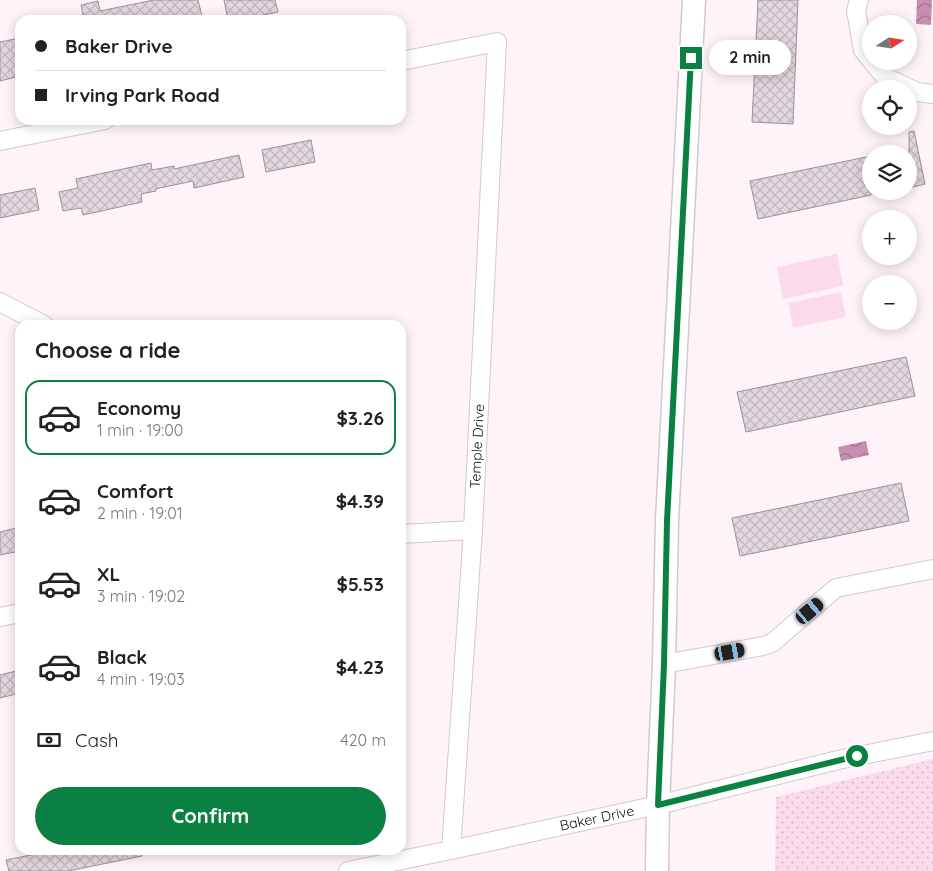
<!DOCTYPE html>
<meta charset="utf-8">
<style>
body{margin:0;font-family:Quicksand,sans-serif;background:#f6f6f6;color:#222;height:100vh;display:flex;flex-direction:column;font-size:19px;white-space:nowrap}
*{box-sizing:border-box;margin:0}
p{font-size:16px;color:#767676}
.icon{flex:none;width:28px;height:28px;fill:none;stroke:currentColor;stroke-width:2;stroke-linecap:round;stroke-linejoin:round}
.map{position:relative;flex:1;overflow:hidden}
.side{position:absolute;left:15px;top:320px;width:391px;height:535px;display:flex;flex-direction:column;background:#fff;border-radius:15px;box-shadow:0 2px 12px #0003}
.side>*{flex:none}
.top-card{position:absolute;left:15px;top:15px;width:391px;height:110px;border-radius:15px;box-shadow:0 2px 12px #0003;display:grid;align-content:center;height:110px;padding:0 20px;background:#fff}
.needle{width:32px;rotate:78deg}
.fabs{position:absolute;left:862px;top:15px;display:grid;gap:10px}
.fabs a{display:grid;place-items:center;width:55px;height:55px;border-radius:50%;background:#fff;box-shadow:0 2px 12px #0003;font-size:25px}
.end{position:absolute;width:22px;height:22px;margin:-11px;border:6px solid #0b8043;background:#fff;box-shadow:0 0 0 2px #fff}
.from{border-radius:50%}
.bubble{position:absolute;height:35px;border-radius:18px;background:#fff;box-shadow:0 2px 12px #0003;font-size:16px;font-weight:700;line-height:35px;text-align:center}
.car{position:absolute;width:15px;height:30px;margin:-15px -8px;border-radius:6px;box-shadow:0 0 4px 1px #0007;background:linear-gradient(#222 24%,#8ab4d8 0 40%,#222 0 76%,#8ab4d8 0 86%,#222 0)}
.top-card b{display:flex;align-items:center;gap:18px;height:48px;font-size:19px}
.top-card b+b{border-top:1px solid #e0e0e0}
.top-card i{width:12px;height:12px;background:#222}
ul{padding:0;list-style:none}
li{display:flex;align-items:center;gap:15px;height:75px;margin:0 10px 8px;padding:0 10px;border:2px solid transparent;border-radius:15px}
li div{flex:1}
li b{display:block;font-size:19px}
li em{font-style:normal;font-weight:700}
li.active{border-color:#0b8043}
li>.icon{width:45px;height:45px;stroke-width:1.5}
h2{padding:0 20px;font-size:22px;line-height:60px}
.pay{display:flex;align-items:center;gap:12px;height:55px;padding:0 20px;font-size:19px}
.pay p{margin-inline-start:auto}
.cta{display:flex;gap:10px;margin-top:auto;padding:10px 20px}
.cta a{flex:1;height:58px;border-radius:30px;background:#0b8043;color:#fff;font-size:20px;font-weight:700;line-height:58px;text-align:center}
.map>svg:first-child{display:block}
</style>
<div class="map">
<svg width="933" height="871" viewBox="0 0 933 871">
<defs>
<pattern id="grass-dots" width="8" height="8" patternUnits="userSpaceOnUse" patternTransform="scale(1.25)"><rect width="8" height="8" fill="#fbdaec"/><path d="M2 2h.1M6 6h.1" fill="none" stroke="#d6bac9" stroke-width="1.8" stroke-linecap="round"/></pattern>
<pattern id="water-waves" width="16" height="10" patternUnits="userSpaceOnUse" patternTransform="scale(1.25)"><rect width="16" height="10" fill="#c78faf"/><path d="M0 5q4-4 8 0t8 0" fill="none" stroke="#a0738d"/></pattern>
<pattern id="building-cross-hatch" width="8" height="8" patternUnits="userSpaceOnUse" patternTransform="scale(1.25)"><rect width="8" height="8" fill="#e4d6de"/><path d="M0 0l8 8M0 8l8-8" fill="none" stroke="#c3b6bd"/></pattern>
</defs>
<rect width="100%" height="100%" fill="#fef3f9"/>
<path fill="url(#grass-dots)" d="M933,759V871H775L776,797Z"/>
<path fill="#fbdaec" d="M837,254L843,286L783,299L777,267Z
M841,292L846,317L793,328L788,303Z"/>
<path fill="url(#water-waves)" d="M917,0H932L931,25L916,24Z
M866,441L869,455L841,461L838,447Z"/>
<path fill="url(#building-cross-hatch)" stroke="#9d9097" d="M154,0H198L203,20H84L81,5L98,1L100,11Z
M224,0H275L278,12L239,20H228Z
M758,0H798L793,124L752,122Z
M20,38V76L0,81V42Z
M914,131L925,184L909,188V132Z
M311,140L315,162L266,172L262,150Z
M239,155L244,177L194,188L193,181L155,189L156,191L141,194L142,202L83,215L81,208L63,211L59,192L78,188L76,179L151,163L152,170L174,166V169Z
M871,156V195L758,219L750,181Z
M35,188L39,210L0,218V195Z
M906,357L915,396L746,432L737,392Z
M901,483L909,521L740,556L732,518Z
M20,527V551L0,555V532Z
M16,671L20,693L0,698V675Z
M55,850H141L142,856L68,871H9L6,860Z"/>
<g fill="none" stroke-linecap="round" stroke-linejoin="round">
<defs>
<path id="minor" d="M859,0L856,11L863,50L871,60
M401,61L497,42L473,530L451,850
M872,61L885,77L917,92L933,94
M0,141L105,120
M0,302L44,325
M401,534L473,530
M0,617L20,613
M664,664L763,646L772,643L836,588L933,569
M348,871L451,850L658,805L838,760L933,741"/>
<path id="major" d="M657,871L658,805L664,664L667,521L694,0"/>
</defs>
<use href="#minor" stroke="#d5c7ce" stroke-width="20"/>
<use href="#major" stroke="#d5c7ce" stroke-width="25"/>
<use href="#minor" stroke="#fff" stroke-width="18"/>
<use href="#major" stroke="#fff" stroke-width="22"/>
</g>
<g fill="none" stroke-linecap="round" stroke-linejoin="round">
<path stroke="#0b8043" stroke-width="6" d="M691,58L667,521L664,664L658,805L857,756"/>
</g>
<g text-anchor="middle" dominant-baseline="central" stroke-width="4" stroke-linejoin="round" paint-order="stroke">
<g font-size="14" fill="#130f11" stroke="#fff">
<text transform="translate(477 446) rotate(-87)">Temple Drive</text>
<text transform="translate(597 818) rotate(-12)">Baker Drive</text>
</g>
</g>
</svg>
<div class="fabs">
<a><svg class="needle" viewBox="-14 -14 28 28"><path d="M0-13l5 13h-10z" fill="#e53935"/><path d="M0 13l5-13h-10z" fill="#767676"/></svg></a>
<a><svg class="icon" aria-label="locate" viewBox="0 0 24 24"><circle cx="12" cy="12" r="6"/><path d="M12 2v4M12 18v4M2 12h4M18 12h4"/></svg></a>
<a><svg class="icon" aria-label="layers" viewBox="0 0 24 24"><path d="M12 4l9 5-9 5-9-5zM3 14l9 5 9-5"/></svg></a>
<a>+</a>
<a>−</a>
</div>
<i class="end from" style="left:857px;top:756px"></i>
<i class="end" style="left:691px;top:58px"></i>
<div class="bubble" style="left:709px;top:40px;width:82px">2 min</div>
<i class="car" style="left:810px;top:611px;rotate:50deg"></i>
<i class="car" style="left:730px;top:652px;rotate:80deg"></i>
<div class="top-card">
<b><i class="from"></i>Baker Drive</b>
<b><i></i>Irving Park Road</b>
</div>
<section class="side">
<h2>Choose a ride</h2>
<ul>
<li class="active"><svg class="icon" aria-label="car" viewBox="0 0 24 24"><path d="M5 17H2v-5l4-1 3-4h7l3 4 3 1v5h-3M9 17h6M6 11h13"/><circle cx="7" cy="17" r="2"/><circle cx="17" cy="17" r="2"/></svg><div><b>Economy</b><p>1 min · 19:00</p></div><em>$3.26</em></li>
<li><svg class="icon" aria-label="car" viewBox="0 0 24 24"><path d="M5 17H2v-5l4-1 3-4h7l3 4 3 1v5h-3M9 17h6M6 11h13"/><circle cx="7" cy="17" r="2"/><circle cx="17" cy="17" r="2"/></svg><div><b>Comfort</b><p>2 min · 19:01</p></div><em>$4.39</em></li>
<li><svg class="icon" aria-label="car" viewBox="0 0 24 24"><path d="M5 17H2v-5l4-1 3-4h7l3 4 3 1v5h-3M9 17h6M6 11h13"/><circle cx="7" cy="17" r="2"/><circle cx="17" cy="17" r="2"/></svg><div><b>XL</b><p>3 min · 19:02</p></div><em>$5.53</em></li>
<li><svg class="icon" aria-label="car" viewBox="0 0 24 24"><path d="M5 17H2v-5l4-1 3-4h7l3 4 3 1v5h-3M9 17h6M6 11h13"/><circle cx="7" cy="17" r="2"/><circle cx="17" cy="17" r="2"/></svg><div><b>Black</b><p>4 min · 19:03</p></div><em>$4.23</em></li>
</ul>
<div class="pay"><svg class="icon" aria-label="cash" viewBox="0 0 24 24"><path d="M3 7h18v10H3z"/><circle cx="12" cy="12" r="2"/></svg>Cash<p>420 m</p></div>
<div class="cta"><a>Confirm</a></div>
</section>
</div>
